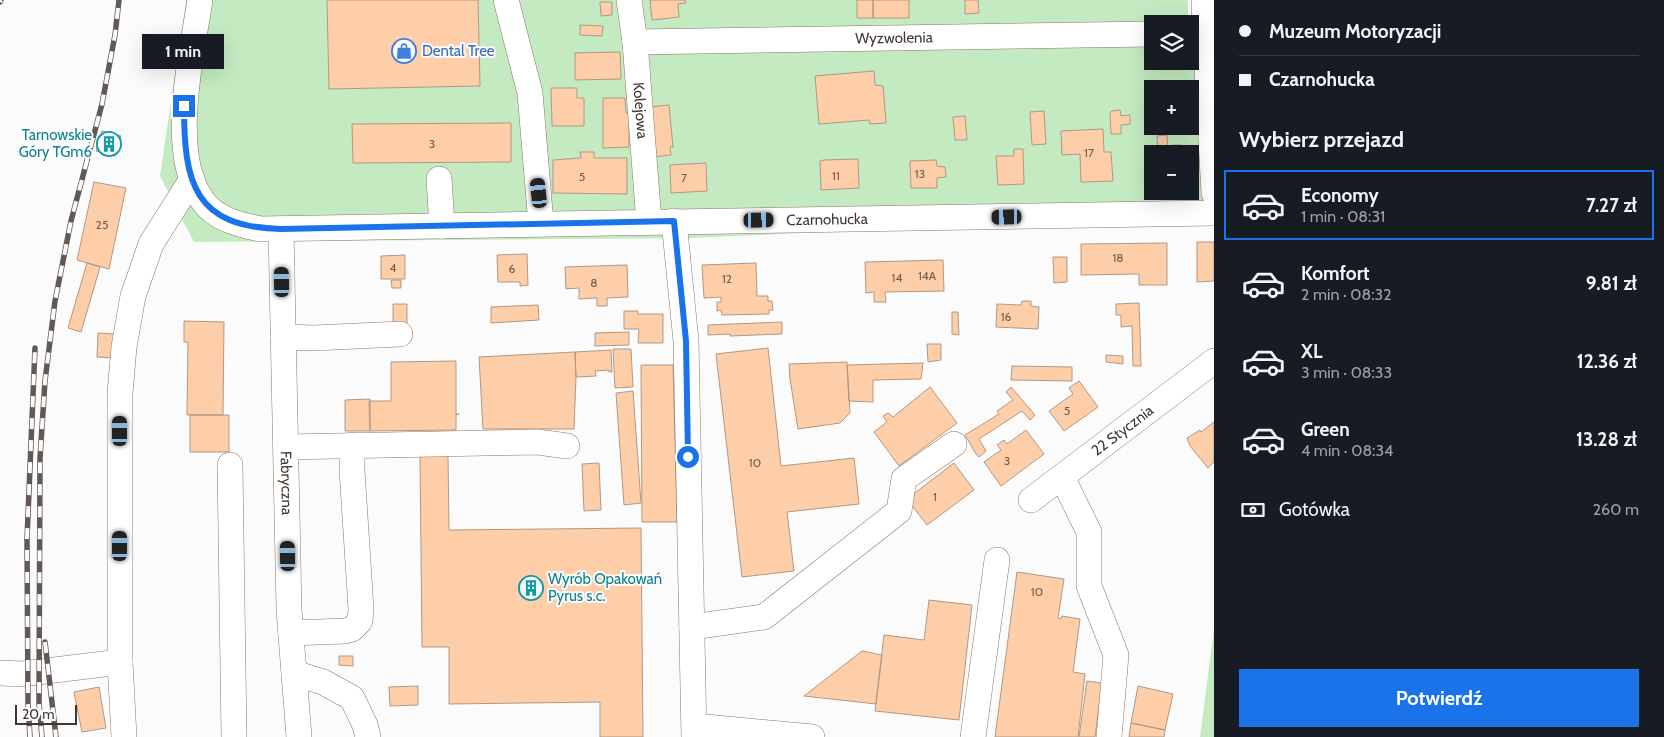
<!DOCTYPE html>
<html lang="pl">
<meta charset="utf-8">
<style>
body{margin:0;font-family:Cabin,sans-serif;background:#20242c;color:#f1f3f6;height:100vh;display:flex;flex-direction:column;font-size:19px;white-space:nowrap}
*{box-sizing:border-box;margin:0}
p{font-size:16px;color:#9ea1a6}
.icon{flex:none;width:28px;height:28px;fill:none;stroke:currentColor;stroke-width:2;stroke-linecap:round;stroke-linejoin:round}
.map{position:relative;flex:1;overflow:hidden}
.side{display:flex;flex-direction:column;background:#171b24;width:450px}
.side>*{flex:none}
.hud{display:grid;align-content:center;height:110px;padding:0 25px;background:#171b24}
.tools{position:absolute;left:1144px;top:15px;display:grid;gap:10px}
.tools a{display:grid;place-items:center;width:55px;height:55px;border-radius:0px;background:#171b24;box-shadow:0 5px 20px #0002;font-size:25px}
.scale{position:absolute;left:15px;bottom:12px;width:62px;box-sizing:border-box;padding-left:5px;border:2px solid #423730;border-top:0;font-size:14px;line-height:18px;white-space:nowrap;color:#423730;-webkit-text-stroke:4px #fbfbfb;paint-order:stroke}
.end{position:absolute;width:22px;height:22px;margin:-11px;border:6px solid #1a73e8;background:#fff;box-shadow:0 0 0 2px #fff}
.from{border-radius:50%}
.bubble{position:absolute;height:35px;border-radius:0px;background:#171b24;box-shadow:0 5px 20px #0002;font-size:16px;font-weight:700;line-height:35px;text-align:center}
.car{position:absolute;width:15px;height:30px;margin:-15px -8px;border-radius:6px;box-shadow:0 0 4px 1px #0007;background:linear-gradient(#222 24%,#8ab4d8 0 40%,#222 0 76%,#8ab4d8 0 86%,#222 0)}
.hud b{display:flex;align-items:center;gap:18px;height:48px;font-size:19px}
.hud b+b{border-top:1px solid #363941}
.hud i{width:12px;height:12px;background:#f1f3f6}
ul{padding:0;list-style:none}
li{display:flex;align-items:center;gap:15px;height:70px;margin:0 10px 8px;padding:0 15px;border:2px solid transparent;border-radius:0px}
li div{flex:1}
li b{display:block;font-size:19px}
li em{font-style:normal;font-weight:700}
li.active{border-color:#1a73e8}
li>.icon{width:45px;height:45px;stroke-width:1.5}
h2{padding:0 25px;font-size:22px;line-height:60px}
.pay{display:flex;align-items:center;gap:12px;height:55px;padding:0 25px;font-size:19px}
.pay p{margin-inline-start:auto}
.primary-button{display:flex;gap:10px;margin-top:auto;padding:10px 25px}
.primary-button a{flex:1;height:58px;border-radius:0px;background:#1a73e8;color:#fff;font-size:20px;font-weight:700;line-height:58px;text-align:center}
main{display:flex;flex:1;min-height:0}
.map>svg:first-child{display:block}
</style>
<main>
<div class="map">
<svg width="1214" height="737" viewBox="0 0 1214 737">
<rect width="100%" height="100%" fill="#fbfbfb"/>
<path fill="#c3eac1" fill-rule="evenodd" d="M186,0H1188V24H1152V61H1190V41L1214,40V222L986,225L689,238L194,242L160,176ZM1152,89H1190V126H1152ZM1152,154H1190V191H1152Z
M1214,629V737H1200Z"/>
<path fill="#fdcea8" stroke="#b09885" d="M327,0H478L480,86L329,89Z
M650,0H685L686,3L678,4L679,17L652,20Z
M857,0H873V18H857Z
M873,0H909V18H873Z
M965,0H978L979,13L965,14Z
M600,2H612V15L601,16Z
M580,25L603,26L602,36L580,35Z
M620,52L621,79L575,80V53Z
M874,71L875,85L883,86L886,123L870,124L869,120L819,124L815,76Z
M551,88H577V98H584V126H552Z
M603,98H625L626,113H629V147L603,148Z
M669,105L673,147H670L671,155L654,157L649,107Z
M1120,110L1121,116L1130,115V124L1121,125V134H1111L1110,113L1112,111Z
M1044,111L1046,144L1032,145L1030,112Z
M965,116L967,140H955L953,117Z
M511,123V162L353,163L352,124Z
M1103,129L1104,152H1111L1113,181L1081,182L1080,154L1062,155L1061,131Z
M102,131L121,136L115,156L96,151Z
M1167,135L1168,150H1164L1165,154H1158L1157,136Z
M1173,145H1182V154H1173Z
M1014,149H1023L1024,184L998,185L996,156H1014Z
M580,152H594V158H627V194L553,193V160L581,158Z
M1190,154H1193L1195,183L1190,184Z
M858,159L859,188L821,190L820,161L824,160Z
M936,160L937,166L945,167L946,177L937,178V188H911L910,161Z
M706,163L707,191L671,193L670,165Z
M94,182L126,188L109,269L77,260Z
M1197,242H1214V281L1197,282Z
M1167,243V285H1139V274L1081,275V244Z
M527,254L528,285L520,286V282H498L497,255Z
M405,255V279H381V256Z
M1053,257H1067V282L1054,283Z
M943,260L944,291L885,292L886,302H874V292L866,293L865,262Z
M87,263L100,267L81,332L68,328Z
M756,263L757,296H768V301H772L773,310H769V314L722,315L721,310L717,311V302H721V297L704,298L702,265Z
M627,265L628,297L607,298V306H597V298L579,299V288L566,289L565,267Z
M391,280H401V288H392Z
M1022,301H1031V306L1039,307L1038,329L996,327L997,304L1021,305Z
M1139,303L1141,366H1133L1132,326L1121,327V315H1116V304Z
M393,304H407V324L393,323Z
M538,305L539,320L491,323V307Z
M624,311H638V314H663V343H638L639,329H624Z
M952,312H958L959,335L952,334Z
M184,321L224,322L223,415H187L188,342H184Z
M782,322V334L730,336V334L708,335V325Z
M629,332V345L595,346V333Z
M98,333L114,334L112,358L97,357Z
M927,344H941V360L928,362Z
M768,348L781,466L854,458L859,504L787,512L794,571L742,577L716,354Z
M613,349H631L633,387L615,388Z
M611,350L612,372H609V370L595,371L596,376L576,377L575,352Z
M575,352L576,377L574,429H483L479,357Z
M1106,355L1123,356V364L1106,362Z
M456,361V414H459L456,415V430L370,431L369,401H391V362Z
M847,362L850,413L840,423L798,429L790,379L789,364Z
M923,363L921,379L873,380V402L849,401L847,365Z
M641,365H673L677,522H642Z
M1012,366L1072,367V381L1011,380Z
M1079,381L1098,407L1064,431L1049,411L1073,394L1069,388Z
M930,387L957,423L899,466L874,432L887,422L883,416L888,413L893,417Z
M1011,387L1035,415L1030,420L1022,411L979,439L986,451L979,457L976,454L965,435L999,414L997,411L1013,400L1006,392Z
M633,391L641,503L624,505L616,393Z
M370,399V431H345V400Z
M190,415H229V452H190Z
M1214,422V462L1208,468L1190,446L1187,438L1200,430L1201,432Z
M1026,430L1044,454L1001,486L984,462L1001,450L997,445L1004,440L1007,444Z
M420,455H448L449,530L641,528L643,737H600V702L449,704V647H422Z
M599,463L601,510L584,511L582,464Z
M954,463L974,490L927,525L907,499Z
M1017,572L1064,579L1058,618L1061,619L1062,616L1080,619L1073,672L1085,674L1078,737H995Z
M929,600L972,605L959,720L875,711L884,635L924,640Z
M862,651L882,655L876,704L804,696Z
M339,656H353V666L339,665Z
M1087,681L1102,683L1095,737H1079Z
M418,686V705L390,706L389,687Z
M1138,686L1173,694L1165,730L1131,723Z
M99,687L106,728L82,732L74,692Z
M1131,723L1165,730L1164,737H1129Z"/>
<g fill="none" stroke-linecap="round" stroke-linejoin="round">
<defs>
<g id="minor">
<path id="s1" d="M200,0C192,55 165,163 208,207C222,221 242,225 260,229L1214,213"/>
<path d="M506,0L530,93L541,224"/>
<path id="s2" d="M629,0L635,42L649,222"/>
<path d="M1204,0L1205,33L1214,193"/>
<path id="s3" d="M635,42L1152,34"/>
<path d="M439,179L442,226"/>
<path d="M674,221L686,341L694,737"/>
<path id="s4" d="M281,229L289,610L299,737"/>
<path d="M283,337L314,338L400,334"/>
<path d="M286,447L538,442L567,446"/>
<path d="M230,465L234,737"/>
<path d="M1062,477L1089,532V586L1116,655L1109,737"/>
<path id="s5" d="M1031,500L1214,361"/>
<path d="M692,627L764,617L899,511L904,479L954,444"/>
<path d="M291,633L345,631L352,629L360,621L361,609L352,470V445"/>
<path d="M0,673L22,674L120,662"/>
<path d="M294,673L323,682L352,698L365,725L368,737"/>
<path d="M695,726L812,737"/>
<path d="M124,737L120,662V393L124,347L133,296L151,244L192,179"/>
<path d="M973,737L997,560"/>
</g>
</defs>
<use href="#minor" stroke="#8e7565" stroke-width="26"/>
<use href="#minor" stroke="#fff" stroke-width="25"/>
<defs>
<path id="rail" d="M0,2L1,0
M45,642L56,737
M30,737L28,703L27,539L35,348
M42,737L39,703L40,458L45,381L55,301L71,221L102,104L115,35L119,0"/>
</defs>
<use href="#rail" stroke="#625954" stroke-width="5.5"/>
<use href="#rail" stroke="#fbfbfb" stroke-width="4" stroke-dasharray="11" stroke-linecap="butt"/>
</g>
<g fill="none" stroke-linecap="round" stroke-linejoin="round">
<path stroke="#1a73e8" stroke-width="6" d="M184,106C184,183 194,227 281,229L674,221L686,341L688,457"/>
</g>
<defs>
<symbol id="shop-ring" viewBox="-11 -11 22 22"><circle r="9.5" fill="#fbfbfb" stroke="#3f7fe0" stroke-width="1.5"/><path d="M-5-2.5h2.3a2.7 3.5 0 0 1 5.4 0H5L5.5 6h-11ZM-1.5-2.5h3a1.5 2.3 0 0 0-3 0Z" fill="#3f7fe0"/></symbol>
<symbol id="building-ring" viewBox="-11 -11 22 22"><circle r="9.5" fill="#fbfbfb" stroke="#0f9aa8" stroke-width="1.5"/><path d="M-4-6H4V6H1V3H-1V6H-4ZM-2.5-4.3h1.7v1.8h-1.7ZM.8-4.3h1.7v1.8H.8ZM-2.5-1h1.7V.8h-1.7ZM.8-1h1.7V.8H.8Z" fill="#0f9aa8"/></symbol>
</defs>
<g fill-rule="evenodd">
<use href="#shop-ring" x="390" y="37" width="28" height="28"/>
<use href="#building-ring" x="95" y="130" width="28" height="28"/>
<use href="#building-ring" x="517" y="574" width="28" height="28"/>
</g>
<g text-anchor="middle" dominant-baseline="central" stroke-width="4" stroke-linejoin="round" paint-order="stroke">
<g font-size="12" fill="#715d4e">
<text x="432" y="143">3</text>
<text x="1089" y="152">17</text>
<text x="920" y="173">13</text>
<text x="836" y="175">11</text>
<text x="582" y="176">5</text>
<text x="684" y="177">7</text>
<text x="102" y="224">25</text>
<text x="1118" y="257">18</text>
<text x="393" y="267">4</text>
<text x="512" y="268">6</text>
<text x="927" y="275">14A</text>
<text x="897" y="277">14</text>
<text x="727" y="278">12</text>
<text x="594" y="282">8</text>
<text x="1006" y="316">16</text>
<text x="1067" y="410">5</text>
<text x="1007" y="460">3</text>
<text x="755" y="462">10</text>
<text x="935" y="496">1</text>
<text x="1037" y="591">10</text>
</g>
<g font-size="15" fill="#423730" stroke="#fbfbfb">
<text stroke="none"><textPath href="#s3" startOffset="259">Wyzwolenia</textPath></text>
<text stroke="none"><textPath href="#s2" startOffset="111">Kolejowa</textPath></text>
<text stroke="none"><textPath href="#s1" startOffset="838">Czarnohucka</textPath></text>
<text stroke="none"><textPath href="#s5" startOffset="115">22 Stycznia</textPath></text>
<text stroke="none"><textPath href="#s4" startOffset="254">Fabryczna</textPath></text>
</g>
<g font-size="15" fill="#366cbe" stroke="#fbfbfb" text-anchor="start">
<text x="422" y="51">Dental Tree</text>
</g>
<g font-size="15" fill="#0d838f" stroke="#fbfbfb" text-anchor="end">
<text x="92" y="135">Tarnowskie<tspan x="92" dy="17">Góry TGm6</tspan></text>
<text x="548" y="579" text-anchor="start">Wyrób Opakowań<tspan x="548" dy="17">Pyrus s.c.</tspan></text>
</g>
</g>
</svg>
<div class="tools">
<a><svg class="icon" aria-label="layers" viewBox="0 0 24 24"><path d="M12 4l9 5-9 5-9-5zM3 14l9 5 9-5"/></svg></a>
<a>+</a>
<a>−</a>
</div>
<div class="scale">20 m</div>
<i class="end from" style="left:688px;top:457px"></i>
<i class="end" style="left:184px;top:106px"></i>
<div class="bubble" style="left:142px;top:34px;width:82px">1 min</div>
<i class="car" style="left:539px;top:193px;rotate:354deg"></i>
<i class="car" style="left:1007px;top:217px;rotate:269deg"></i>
<i class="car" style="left:759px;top:220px;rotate:89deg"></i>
<i class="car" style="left:282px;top:282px;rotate:359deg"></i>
<i class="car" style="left:120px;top:431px;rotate:0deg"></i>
<i class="car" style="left:120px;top:546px;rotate:0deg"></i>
<i class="car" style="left:288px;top:556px;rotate:359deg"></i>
</div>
<section class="side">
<div class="hud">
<b><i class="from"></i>Muzeum Motoryzacji</b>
<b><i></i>Czarnohucka</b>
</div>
<h2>Wybierz przejazd</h2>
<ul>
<li class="active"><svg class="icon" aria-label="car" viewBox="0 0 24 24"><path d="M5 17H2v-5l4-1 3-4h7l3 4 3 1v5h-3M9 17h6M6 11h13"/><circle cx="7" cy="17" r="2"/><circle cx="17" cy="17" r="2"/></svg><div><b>Economy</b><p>1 min · 08:31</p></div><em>7.27 zł</em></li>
<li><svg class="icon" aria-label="car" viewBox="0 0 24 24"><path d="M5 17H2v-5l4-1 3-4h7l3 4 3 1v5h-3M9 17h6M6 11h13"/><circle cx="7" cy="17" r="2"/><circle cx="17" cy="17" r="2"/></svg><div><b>Komfort</b><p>2 min · 08:32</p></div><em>9.81 zł</em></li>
<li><svg class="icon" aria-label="car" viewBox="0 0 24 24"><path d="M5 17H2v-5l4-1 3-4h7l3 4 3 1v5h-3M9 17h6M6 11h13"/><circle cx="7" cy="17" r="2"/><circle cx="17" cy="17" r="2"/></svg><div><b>XL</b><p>3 min · 08:33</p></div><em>12.36 zł</em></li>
<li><svg class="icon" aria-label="car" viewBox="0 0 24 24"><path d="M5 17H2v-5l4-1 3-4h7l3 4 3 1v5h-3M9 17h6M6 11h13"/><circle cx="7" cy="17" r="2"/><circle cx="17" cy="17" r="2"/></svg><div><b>Green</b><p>4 min · 08:34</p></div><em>13.28 zł</em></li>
</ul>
<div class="pay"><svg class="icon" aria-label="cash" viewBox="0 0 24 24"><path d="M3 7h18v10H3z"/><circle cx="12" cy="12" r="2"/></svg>Gotówka<p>260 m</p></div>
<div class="primary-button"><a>Potwierdź</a></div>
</section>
</main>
